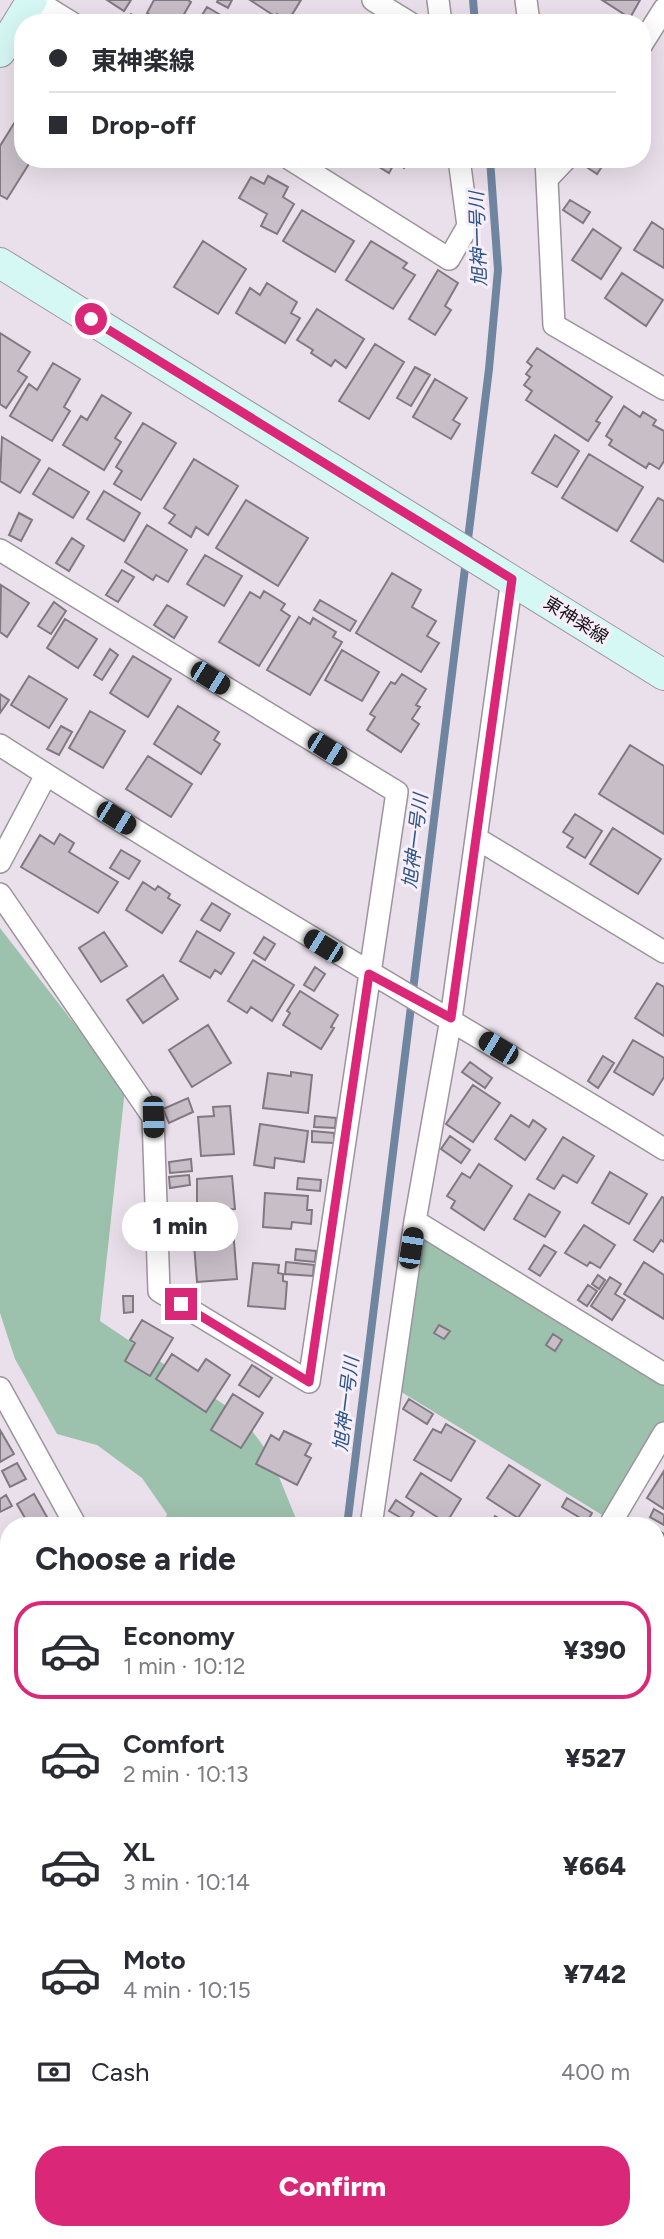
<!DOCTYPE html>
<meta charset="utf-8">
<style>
body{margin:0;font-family:Figtree,"Noto Sans JP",sans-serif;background:#f2f2f3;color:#2b2b33;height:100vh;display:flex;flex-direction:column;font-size:26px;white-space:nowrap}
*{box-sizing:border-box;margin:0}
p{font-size:23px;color:#7c7c81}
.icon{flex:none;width:38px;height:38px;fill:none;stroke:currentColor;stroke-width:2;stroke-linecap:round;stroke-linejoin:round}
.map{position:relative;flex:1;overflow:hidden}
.panel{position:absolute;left:0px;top:1517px;width:665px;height:723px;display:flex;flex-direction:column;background:#fff;border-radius:28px 28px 0 0;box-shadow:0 7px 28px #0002}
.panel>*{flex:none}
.guide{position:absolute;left:14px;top:14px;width:637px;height:154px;border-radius:28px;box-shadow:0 7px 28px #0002;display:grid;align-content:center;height:154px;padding:0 35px;background:#fff}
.end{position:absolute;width:32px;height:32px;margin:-16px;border:9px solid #db2777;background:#fff;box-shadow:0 0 0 4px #fff}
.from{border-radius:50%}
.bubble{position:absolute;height:49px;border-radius:24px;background:#fff;box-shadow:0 7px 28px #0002;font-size:23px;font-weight:800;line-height:49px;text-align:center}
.car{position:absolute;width:21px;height:42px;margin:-21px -10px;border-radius:9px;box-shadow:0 0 5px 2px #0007;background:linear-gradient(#222 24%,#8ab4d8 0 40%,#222 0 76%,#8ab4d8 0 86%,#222 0)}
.guide b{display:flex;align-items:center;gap:24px;height:66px;font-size:26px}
.guide b+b{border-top:2px solid #e1e1e2}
.guide i{width:18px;height:18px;background:#2b2b33}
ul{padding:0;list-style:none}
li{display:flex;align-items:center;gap:21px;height:98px;margin:0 14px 10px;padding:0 21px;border:4px solid transparent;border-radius:28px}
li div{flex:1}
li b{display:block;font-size:26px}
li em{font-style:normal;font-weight:800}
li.active{border-color:#db2777}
li>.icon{width:63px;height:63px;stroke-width:1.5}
h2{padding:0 35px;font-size:32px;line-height:84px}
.pay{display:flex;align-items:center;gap:18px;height:77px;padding:0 35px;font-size:26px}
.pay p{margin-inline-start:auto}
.button{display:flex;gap:14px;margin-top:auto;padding:14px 35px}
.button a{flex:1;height:80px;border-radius:28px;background:#db2777;color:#fff;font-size:28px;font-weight:800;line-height:80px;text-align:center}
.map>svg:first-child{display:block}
</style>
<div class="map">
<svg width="664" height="2239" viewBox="0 0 664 2239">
<rect width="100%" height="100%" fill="#eae0eb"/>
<path fill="#9cc1ac" d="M0,928L125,1089L100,1321L241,1416L270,1455L299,1526H163L167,1514L142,1478L97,1445L57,1434L15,1359L0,1313Z
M415,1221L664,1374V1433L612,1521L390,1385Z
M363,2231H456L442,2239H363Z"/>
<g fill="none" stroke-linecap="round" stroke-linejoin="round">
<path stroke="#7085a0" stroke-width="8" d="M473,0L475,23
M467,547L489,369L498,270L490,159
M347,1526L466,560
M656,2112L664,2120"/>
</g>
<path fill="#c7bec8" stroke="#817982" stroke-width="2" d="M107,0H131L124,11Z
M154,0H188L191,2L179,23H165L147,13Z
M218,0H232L228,8L217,2Z
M250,0H301L288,21L277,14L276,17Z
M602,0H640L630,18Z
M207,7L234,23H197Z
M131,14L142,21L141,23H125Z
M23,109V159H32L7,199L0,195V146Z
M366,159H409L404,168L395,162L389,173Z
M594,159H607L597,174L588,168Z
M268,176L288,187L283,197L294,204L277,234L261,226L267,214L239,198L251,177L264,184Z
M570,200L590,212L583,223L563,210Z
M302,210L354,241L335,272L283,241Z
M652,222L664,230V268L634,250Z
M593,229L621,248L601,279L572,260Z
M203,241L246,269L218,314L174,287Z
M371,241L407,263L403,268L415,275L393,309L346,280Z
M438,270L458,283L445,306L451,310L435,335L409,319Z
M622,273L663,300L646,326L605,298Z
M267,283L297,302L291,313L300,318L285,343L236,313L250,288L260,295Z
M317,309L364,339L346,368L335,360L331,366L311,353L313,350L297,340Z
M0,333L30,352L18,371L27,377L6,408L0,404Z
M375,344L404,362L369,419L339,401Z
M537,348L612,397L596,421L600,423L588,441L526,400L532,391L524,385L530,377L526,374L532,366L527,362Z
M53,363L80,379L64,407L70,411L52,441L10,416L29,384L37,390Z
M415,367L430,375L411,406L397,398Z
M435,379L467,398L453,420L460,424L451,439L413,417Z
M102,395L131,413L115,438L121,442L104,470L63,445L81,416L87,420Z
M624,406L640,417L643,412L656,420L653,425L664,431V461L659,469L649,463L646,468L609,445L612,440L606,436Z
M143,423L176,443L141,500L114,484L122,471L116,467Z
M555,435L579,451L557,487L532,473Z
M2,437L40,460L20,493L0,481Z
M589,454L643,487L617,531L562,498Z
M194,459L238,486L208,535L196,527L191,537L169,523L175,515L164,508Z
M49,468L89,492L73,518L33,494Z
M104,491L140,513L124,541L87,519Z
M658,498L664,501V562L631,541Z
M246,500L308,538L278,586L216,548Z
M19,513L32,520L21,541L9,535Z
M147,525L187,550L168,582L156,575L153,580L125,562Z
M72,538L84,546L69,571L56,563Z
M205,555L242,576L224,606L187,584Z
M122,570L134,577L118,602L106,595Z
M392,573L421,590L412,607L436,621L427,636L439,643L421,672L356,633Z
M1,585L29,603L7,637L0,632Z
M264,591L285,604L281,610L290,616L259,666L219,642L250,592L260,598Z
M320,600L356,621L350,631L314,610Z
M54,602L66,611L51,634L38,626Z
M167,605L187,617L174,638L154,625Z
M299,617L310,624L313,618L336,632L333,637L342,642L310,695L267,670Z
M65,619L97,639L78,668L47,648Z
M110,649L118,655L102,680L94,675Z
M342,650L379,672L362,701L325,680Z
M133,656L171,679L148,717L110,693Z
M402,674L426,689L416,705L420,707L412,719L419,724L401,752L367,730L375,717L370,714L391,682L395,684Z
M29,676L67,699L49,728L11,705Z
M0,694L9,700L0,713Z
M178,706L219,732L214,740L220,744L201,774L154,744Z
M90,711L125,731L103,768L69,748Z
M61,726L72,732L59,755L47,749Z
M630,745L664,766V834L599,794Z
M148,756L192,784L171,817L126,789Z
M575,814L602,831L585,858L567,847L573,838L563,832Z
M613,828L661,859L638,894L590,864Z
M60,834L74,843L69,852L118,882L98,913L21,867L40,835L54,844Z
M121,850L140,861L129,879L110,868Z
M143,882L155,890L158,886L170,894L168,898L180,905L162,933L126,910Z
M212,903L230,914L220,931L201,920Z
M197,931L234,953L221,974L215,970L210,978L180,961Z
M104,932L127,966L101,982L79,948Z
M264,937L275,944L265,960L254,953Z
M253,960L294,985L272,1021L251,1007L247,1013L228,1001Z
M315,967L325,974L314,991L304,985Z
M163,975L178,999L143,1023L127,1000Z
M657,983L664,987V1036L635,1018Z
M300,991L338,1015L331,1027L334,1028L321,1049L283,1025L290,1013L287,1011Z
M208,1025L231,1063L192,1087L169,1050Z
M633,1040L664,1058V1077L653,1095L614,1072Z
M603,1056L614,1063L598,1088L588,1081Z
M470,1062L492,1078L485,1088L462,1072Z
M291,1072L312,1075L308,1113L263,1108L268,1073L291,1076Z
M473,1085L500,1103L473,1142L446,1124Z
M188,1098L193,1112L169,1123L163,1109Z
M230,1106L234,1154L201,1156L198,1117L214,1116L213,1107Z
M511,1115L529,1127L533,1120L546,1129L525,1160L495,1139Z
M315,1116L336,1118L335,1128L314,1127Z
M260,1124L308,1131L304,1162L275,1158L274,1168L254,1165Z
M312,1131L334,1133V1143L312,1142Z
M450,1136L470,1150L461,1163L441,1149Z
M563,1137L594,1156L577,1183L563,1175L554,1189L537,1179Z
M191,1159L192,1171L170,1173L169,1162Z
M479,1164L512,1186L484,1230L451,1208L455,1201L447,1196L462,1173L470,1178Z
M610,1172L647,1194L629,1224L592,1203Z
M189,1175L190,1185L170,1188L169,1177Z
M232,1176L235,1209L197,1211V1179Z
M298,1178L321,1180L320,1191L297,1189Z
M265,1193L308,1196L307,1210H312L311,1224L292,1222L291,1229L263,1227Z
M529,1194L560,1212L545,1237L514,1219Z
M662,1197L664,1198V1242L661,1240L653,1252L634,1240Z
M185,1224L188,1246L172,1248L169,1226Z
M584,1225L615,1245L600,1268L590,1262L587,1266L565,1253Z
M233,1229L237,1279L197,1282L193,1232Z
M544,1245L556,1252L540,1276L529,1269Z
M296,1249L316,1251L315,1262L295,1260Z
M286,1262L314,1265L313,1276L285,1274Z
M644,1262L664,1275V1319L624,1294Z
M253,1263L279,1265L278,1273L283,1274V1281L287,1282L285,1309L248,1306Z
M598,1275L605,1280L599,1289L592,1284Z
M610,1277L621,1284L615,1294L625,1300L612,1320L591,1306Z
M588,1285L597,1291L587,1306L578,1300Z
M123,1296H133V1312L124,1313Z
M142,1320L173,1338L150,1376L125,1361L135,1343L130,1340Z
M439,1325L450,1331L444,1339L434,1333Z
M553,1334L562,1340L555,1351L546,1345Z
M172,1354L198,1371L206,1359L230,1375L206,1412L156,1379Z
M252,1365L272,1378L259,1397L239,1385Z
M233,1394L263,1413L241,1448L211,1430Z
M409,1399L433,1414L427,1424L403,1409Z
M446,1424L475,1441L451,1481L414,1460L433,1429L441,1433Z
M0,1430L14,1454L0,1462Z
M284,1431L311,1444L305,1455L311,1458L297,1485L256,1464L271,1435L279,1440Z
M17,1463L26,1479L10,1487L2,1471Z
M509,1465L540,1485L518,1518L487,1498Z
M664,1471V1509L647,1498Z
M421,1473L461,1499L447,1522L451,1524L450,1526H431L437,1517L406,1497Z
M34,1494L52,1526H17L16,1524L25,1518L17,1504Z
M6,1495L12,1506L0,1512V1499Z
M567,1498L592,1513L587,1522L562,1507Z
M396,1500L414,1512L408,1522L389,1511Z
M654,1509L664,1515V1525L650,1517Z
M495,1516L512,1526H489Z
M656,1529L664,1534V1560L659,1557L656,1560Z
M664,1622V1645L656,1641V1636Z
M0,1627L9,1643L0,1648Z
M0,1777L9,1794V1825L0,1829Z
M664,1837V1874L658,1871L664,1860L656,1856V1850Z
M656,1918L664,1923V1935L656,1948Z
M9,1964V1990L1,1995L0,1968Z
M0,2091L9,2106V2126L0,2131Z
M67,2231H83L87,2239H52Z
M227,2231H296V2232L273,2239H229Z"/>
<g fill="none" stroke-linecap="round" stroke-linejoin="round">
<defs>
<path id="lane" d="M0,1596L9,1591
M0,1909L9,1925"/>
<path id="street" d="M35,0L72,23
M373,0L410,23
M438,0L441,23
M526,0L529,23
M642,44L664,9
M290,159L449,259L468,226L459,159
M546,159L554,325L664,389
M548,178L566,159
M0,550L397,792L309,1382L159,1291L153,1117L0,894
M0,745C218,885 443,1014 664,1149
M476,838L664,952
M0,862L46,775
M415,1221L664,1374
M0,1388L76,1526
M371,1526L415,1221L451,1019L512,579
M609,1526L664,1433
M0,1687L9,1682
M0,1744L9,1759
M656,1781L664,1769
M656,2000L664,2013
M0,2058L9,2053
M210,2231L213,2239
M331,2239L338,2235"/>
<path id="secondary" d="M0,52L32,0
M0,263L664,675"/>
<path id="primary" d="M656,2176L664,2172
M544,2239L558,2231
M624,2239L638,2231"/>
</defs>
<use href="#lane" stroke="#9d949e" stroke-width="13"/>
<use href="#street" stroke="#9d949e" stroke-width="24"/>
<use href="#secondary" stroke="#9d949e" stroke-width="32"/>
<use href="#primary" stroke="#569e99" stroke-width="36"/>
<path stroke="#938c94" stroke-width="4.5" stroke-dasharray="7 3.5" stroke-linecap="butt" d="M656,2137L664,2132
M501,2239L515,2231"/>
<use href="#lane" stroke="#fff" stroke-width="10"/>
<use href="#street" stroke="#fff" stroke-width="21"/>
<use href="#secondary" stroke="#d6f8f5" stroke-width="30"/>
<use href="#primary" stroke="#aef1ec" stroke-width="33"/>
</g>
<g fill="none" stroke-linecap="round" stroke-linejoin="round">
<path stroke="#db2777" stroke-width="9" d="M91,319L512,579L451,1018L369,974L309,1382L181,1304"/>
</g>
<g text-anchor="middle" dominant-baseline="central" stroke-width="6" stroke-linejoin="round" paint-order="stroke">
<g font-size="18" fill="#171418" stroke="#f7eef8">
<text transform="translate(576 620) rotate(32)">東神楽線</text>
</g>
<g font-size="19" font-style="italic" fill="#2c5688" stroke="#f7eef8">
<text transform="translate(478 239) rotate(-92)">旭神一号川</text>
<text transform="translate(415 841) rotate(-83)">旭神一号川</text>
<text transform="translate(346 1404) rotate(-83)">旭神一号川</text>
</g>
</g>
</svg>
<i class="end from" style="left:91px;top:319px"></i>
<i class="end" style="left:181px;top:1304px"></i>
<div class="bubble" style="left:122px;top:1202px;width:116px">1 min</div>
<i class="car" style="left:210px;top:678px;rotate:122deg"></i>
<i class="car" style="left:327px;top:749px;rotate:122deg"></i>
<i class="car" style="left:116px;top:818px;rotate:122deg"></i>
<i class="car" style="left:323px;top:946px;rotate:302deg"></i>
<i class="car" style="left:498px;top:1048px;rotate:301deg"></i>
<i class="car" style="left:153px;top:1117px;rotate:178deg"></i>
<i class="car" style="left:411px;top:1248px;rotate:9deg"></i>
<div class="guide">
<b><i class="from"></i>東神楽線</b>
<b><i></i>Drop-off</b>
</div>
<section class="panel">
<h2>Choose a ride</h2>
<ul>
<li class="active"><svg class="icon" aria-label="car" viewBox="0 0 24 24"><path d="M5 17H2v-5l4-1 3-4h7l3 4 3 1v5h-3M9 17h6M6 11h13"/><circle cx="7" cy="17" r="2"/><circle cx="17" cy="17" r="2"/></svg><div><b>Economy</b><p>1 min · 10:12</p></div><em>¥390</em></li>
<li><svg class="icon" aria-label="car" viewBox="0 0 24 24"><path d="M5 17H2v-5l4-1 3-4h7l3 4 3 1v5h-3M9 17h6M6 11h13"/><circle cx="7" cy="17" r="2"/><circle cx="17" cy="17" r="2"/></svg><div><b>Comfort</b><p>2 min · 10:13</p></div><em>¥527</em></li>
<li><svg class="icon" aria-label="car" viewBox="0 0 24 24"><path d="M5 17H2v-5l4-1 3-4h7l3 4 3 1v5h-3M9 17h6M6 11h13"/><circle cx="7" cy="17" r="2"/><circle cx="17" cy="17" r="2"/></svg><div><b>XL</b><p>3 min · 10:14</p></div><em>¥664</em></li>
<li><svg class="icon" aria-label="car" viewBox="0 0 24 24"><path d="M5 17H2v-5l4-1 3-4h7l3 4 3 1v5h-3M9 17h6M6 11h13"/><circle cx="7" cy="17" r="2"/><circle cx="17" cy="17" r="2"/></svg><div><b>Moto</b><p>4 min · 10:15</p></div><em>¥742</em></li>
</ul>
<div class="pay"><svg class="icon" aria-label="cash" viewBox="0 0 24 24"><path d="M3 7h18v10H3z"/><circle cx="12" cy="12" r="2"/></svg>Cash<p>400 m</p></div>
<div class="button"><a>Confirm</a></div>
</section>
</div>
